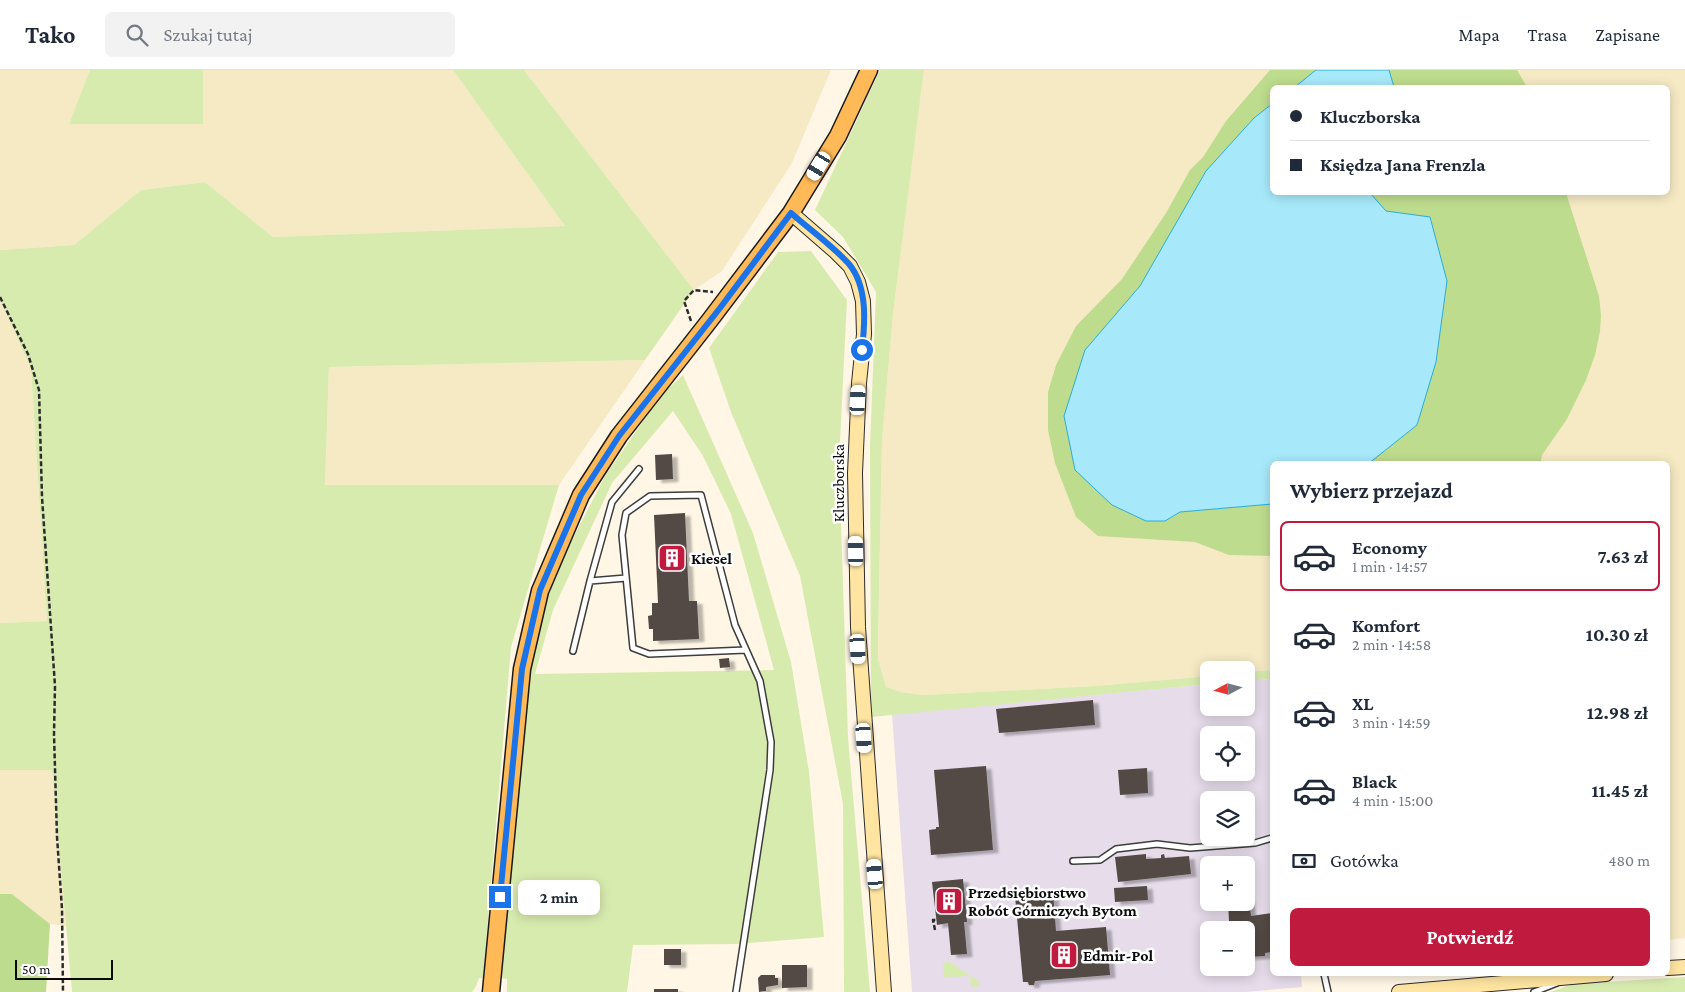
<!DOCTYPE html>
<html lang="pl">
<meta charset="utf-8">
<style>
body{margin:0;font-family:"Crimson Pro",serif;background:#f2f2f3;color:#1f2937;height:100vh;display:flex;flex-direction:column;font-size:19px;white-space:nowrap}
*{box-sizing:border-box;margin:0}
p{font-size:16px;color:#747a83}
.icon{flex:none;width:28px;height:28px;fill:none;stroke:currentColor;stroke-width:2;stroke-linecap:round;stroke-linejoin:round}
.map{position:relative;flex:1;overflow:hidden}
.details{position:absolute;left:1270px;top:391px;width:400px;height:515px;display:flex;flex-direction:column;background:#fff;border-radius:8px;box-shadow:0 2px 12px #0003}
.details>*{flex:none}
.banner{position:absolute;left:1270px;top:15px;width:400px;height:110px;border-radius:8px;box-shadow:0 2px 12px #0003;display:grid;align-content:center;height:110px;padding:0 20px;background:#fff}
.needle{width:32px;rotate:263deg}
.controls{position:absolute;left:1200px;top:591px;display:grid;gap:10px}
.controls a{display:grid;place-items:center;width:55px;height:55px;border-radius:8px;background:#fff;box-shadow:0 2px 12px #0003;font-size:25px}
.scale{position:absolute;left:15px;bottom:12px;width:98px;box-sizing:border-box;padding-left:5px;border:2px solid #0a0a0a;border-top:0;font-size:14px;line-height:18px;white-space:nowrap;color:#0a0a0a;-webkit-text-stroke:4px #fff;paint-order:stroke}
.end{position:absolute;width:22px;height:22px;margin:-11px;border:6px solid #1a73e8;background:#fff;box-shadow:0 0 0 2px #fff}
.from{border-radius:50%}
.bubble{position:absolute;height:35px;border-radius:8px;background:#fff;box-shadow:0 2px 12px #0003;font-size:16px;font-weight:700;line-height:35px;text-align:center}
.car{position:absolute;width:15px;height:30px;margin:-15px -8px;border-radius:6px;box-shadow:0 0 4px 1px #0007;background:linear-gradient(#fff 24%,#345 0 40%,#fff 0 76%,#345 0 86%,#fff 0)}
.banner b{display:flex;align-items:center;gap:18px;height:48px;font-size:19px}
.banner b+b{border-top:1px solid #e0e1e3}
.banner i{width:12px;height:12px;background:#1f2937}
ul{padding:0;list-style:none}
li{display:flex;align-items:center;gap:15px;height:70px;margin:0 10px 8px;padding:0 10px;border:2px solid transparent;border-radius:8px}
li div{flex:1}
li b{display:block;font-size:19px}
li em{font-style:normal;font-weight:700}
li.on{border-color:#c01b3f}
li>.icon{width:45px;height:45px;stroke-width:1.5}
h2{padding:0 20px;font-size:22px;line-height:60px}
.pay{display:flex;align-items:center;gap:12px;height:55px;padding:0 20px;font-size:19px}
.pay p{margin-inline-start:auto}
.action{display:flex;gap:10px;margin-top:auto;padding:10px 20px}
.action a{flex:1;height:58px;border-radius:8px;background:#c01b3f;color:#fff;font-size:20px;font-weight:700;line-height:58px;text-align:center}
header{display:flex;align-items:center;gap:30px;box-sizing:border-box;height:70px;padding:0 25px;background:#fff;border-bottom:1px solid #e0e1e3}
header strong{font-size:24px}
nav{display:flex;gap:28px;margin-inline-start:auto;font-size:18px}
.search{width:350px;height:45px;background:#f2f2f3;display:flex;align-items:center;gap:12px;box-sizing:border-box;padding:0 18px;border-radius:8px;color:#747a83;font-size:19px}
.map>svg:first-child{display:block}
</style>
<header>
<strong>Tako</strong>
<div class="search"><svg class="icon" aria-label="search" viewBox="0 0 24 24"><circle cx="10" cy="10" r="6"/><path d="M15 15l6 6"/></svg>Szukaj tutaj</div>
<nav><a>Mapa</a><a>Trasa</a><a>Zapisane</a></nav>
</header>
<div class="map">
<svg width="1685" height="922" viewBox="0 0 1685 922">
<defs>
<filter id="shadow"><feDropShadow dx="5.5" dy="3" stdDeviation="1" flood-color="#0004"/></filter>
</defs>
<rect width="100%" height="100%" fill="#fff6e6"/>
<path fill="#e6dcea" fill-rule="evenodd" d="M1272,609V904H1301L1302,917L1245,922H912L892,644L1209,614V638H1246V611ZM1209,665H1246V702H1209ZM1209,730H1246V768H1209ZM1209,795H1246V832H1209ZM1209,860H1246V898H1209Z"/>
<path fill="#f6eac5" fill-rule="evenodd" d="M0,0H90L70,54H202L203,0H453L565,156L273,167L205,112L141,120L74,175L0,180Z
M524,0H831L792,93L722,201L694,220Z
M924,0H1685V868L1668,870V394H1272V600L1246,602V600H1209V606L1095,616L923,625L901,622L886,617L878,589V574L882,371L893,244ZM1272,18H1668V122H1272Z
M0,229L31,299L47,551L0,553Z
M645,290L559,415H325L329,297Z
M52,699L66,856L50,854L12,824H0V700Z"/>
<path fill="#d8ebaf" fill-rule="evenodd" d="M90,0H203V54H69Z
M453,0H524L694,220L645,290L329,297L325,415H559L511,577L483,908H479L476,916L472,922H72L52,700H0V553L47,551L31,299L0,229V180L74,175L141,120L205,112L273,167L565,156Z
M880,0H924L893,244L882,371L878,574V589L886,617L901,622L923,625L1095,616L1209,606V614L871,647L870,376L876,222L843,167L815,140Z
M811,181L847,230L839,392L848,668L870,922H844L843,734L800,506L731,342L709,278L778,182Z
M683,305L753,463L791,592L809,702L824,867L736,874L633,875L627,922H507V909L501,908L530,603L544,535L570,474L605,406L661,325ZM673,341L703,386L731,444L774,600L535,604L553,540L612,413Z
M1272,600V609L1246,611V602Z
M948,891L980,912V916L971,917L970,906L944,907L943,894Z
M1685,907V922H1550L1573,914Z"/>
<path fill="#bedc8d" d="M1270,0H1316L1295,17L1272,18V34L1254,48L1206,101L1140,216L1085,280L1146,451H1164L1180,442L1272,434V486L1229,485L1195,472L1098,466L1076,447L1055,393L1048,360V322L1056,295L1076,256L1122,209L1166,143L1190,100L1203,87L1226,51Z
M1389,0H1517L1527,17H1394Z
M1370,123H1566L1599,226L1601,245L1600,261L1595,285L1586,310L1567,349L1542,385L1540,394H1368L1417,355L1430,147L1385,141Z
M0,824H12L50,854L46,922H0Z"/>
<path fill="#a7e9fa" stroke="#2badd5" d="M1316,0H1389L1394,17H1295Z
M1272,34V122L1370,123L1386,141L1430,147L1447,211L1436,292L1417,355L1368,394H1272V434L1180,442L1165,451H1146L1112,435L1075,400L1064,346L1085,280L1140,216L1206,101L1254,48Z"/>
<path fill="#534845" filter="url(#shadow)" d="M672,384L673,409L656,410L655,385Z
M685,443L689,531H697L699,569L653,571V559H649L648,546L652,545V533H658L654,445Z
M729,588L730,597L720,598L719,589Z
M1093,630L1095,655L999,663L996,639Z
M986,696L993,780L931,785L929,760L936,759V757H939L934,700Z
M1147,698L1148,723L1120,725L1118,700Z
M1146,784V789L1161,788V785L1164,784L1165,788L1189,786L1191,804L1118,812L1115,787Z
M963,809L967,852H964L967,884L951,885L948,853L937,855L932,812Z
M1147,816L1148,830L1115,832L1114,818Z
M1053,823L1056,861L1106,857L1110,905L1035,911L1034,915H1029L1028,912H1023L1015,826Z
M1246,828H1249L1251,846L1272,843V882L1265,883V886L1246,887V860H1222L1221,852L1229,851L1228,832H1246Z
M664,879H681V895H664Z
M782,895H807V917L782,918Z
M761,905H775V908H778V915L766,917V921L759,922L758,908Z
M654,919H678V922H654Z"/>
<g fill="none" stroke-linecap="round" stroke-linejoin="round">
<defs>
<path id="lane" d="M590,511L626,508
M573,581L590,511L612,432L639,399
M1073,791L1100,790L1116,779L1157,774L1190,778L1255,773L1272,768
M1324,904L1328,922
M736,922L770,700L771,672L760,611L735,555L701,425L650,426L626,443L622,465L633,578L649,584L746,580
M1534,922L1557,913"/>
<path id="secondary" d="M791,143L836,182L850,196L858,212L863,231L864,264L859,313L855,403L858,557L884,922
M1668,898L1685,897
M1399,922L1606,904"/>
<path id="primary" d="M491,922L522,599L540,521L581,425L619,366L710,250L791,143L838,66L869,0"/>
</defs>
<use href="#lane" stroke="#3d3d3d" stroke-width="8"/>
<use href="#secondary" stroke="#2c2c2c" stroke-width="16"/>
<use href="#primary" stroke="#1b1b1b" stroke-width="19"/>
<path stroke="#2c2c2c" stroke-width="2.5" stroke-dasharray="5 2.5" stroke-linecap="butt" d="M0,227L28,284L39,320L42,427L55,616L54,664L57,767L62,839L63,922
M691,251L684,231L694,220L713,222
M935,860L933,850H936"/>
<use href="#lane" stroke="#fff" stroke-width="5"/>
<use href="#secondary" stroke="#ffe5a1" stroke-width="14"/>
<use href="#primary" stroke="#ffb956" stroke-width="16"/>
</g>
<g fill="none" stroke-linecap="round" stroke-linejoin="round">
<path stroke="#1a73e8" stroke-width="6" d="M500,827L522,599L540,520L581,425L619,366L720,238L791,143C810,160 832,175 849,194C868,217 865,253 862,280"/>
</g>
<defs>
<symbol id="building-square" viewBox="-11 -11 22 22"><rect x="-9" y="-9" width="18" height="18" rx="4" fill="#c01b3f" stroke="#fff"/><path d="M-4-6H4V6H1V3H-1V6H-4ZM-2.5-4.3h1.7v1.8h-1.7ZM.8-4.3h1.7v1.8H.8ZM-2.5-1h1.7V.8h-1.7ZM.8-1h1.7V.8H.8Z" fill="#fff"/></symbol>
</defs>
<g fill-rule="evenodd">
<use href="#building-square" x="656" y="472" width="32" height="32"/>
<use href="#building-square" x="933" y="815" width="32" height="32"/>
<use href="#building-square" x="1048" y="869" width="32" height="32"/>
</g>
<g text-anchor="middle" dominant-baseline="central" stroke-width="5" stroke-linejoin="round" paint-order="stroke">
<g font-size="16" fill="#0a0a0a" stroke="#fff">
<text transform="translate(838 413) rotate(-90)">Kluczborska</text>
</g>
<g font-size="16" font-weight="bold" fill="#0a0a0a" stroke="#fff" text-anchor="start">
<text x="691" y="488">Kiesel</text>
<text x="968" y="822">Przedsiębiorstwo<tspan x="968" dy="18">Robót Górniczych Bytom</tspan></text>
<text x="1083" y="885">Edmir-Pol</text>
</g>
</g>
</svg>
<div class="controls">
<a><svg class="needle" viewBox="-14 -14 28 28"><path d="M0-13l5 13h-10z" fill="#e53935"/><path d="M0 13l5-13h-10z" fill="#747a83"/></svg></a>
<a><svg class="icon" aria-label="locate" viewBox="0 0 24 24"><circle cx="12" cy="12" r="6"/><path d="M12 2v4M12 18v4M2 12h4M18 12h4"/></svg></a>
<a><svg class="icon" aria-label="layers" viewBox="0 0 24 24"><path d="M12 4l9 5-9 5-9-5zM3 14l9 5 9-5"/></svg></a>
<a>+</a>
<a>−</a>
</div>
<div class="scale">50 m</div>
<i class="end from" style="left:862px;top:280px"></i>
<i class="end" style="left:500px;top:827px"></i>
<div class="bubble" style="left:518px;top:810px;width:82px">2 min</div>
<i class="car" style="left:819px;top:96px;rotate:211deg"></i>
<i class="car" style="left:858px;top:330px;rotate:3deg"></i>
<i class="car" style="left:856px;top:481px;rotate:359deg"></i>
<i class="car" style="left:858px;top:579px;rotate:176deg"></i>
<i class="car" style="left:864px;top:668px;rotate:176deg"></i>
<i class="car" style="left:875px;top:804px;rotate:355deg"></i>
<div class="banner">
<b><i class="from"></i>Kluczborska</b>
<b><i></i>Księdza Jana Frenzla</b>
</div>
<section class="details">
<h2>Wybierz przejazd</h2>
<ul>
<li class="on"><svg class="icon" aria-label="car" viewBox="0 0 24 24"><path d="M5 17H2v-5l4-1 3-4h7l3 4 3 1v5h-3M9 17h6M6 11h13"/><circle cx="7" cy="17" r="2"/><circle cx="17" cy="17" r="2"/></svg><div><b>Economy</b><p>1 min · 14:57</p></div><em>7.63 zł</em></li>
<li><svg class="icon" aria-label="car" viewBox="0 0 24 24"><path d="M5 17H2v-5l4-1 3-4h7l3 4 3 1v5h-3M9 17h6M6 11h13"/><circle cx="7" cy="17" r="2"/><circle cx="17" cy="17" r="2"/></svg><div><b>Komfort</b><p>2 min · 14:58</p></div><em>10.30 zł</em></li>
<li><svg class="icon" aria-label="car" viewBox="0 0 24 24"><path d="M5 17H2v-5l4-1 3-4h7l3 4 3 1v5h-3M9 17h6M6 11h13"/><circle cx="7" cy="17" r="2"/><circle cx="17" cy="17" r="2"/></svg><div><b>XL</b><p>3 min · 14:59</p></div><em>12.98 zł</em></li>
<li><svg class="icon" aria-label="car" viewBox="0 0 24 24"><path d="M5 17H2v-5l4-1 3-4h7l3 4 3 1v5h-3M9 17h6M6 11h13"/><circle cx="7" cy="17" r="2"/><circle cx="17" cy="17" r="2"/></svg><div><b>Black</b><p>4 min · 15:00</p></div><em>11.45 zł</em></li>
</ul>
<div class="pay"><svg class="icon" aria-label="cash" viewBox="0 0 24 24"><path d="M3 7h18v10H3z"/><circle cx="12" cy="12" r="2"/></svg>Gotówka<p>480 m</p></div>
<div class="action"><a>Potwierdź</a></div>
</section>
</div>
